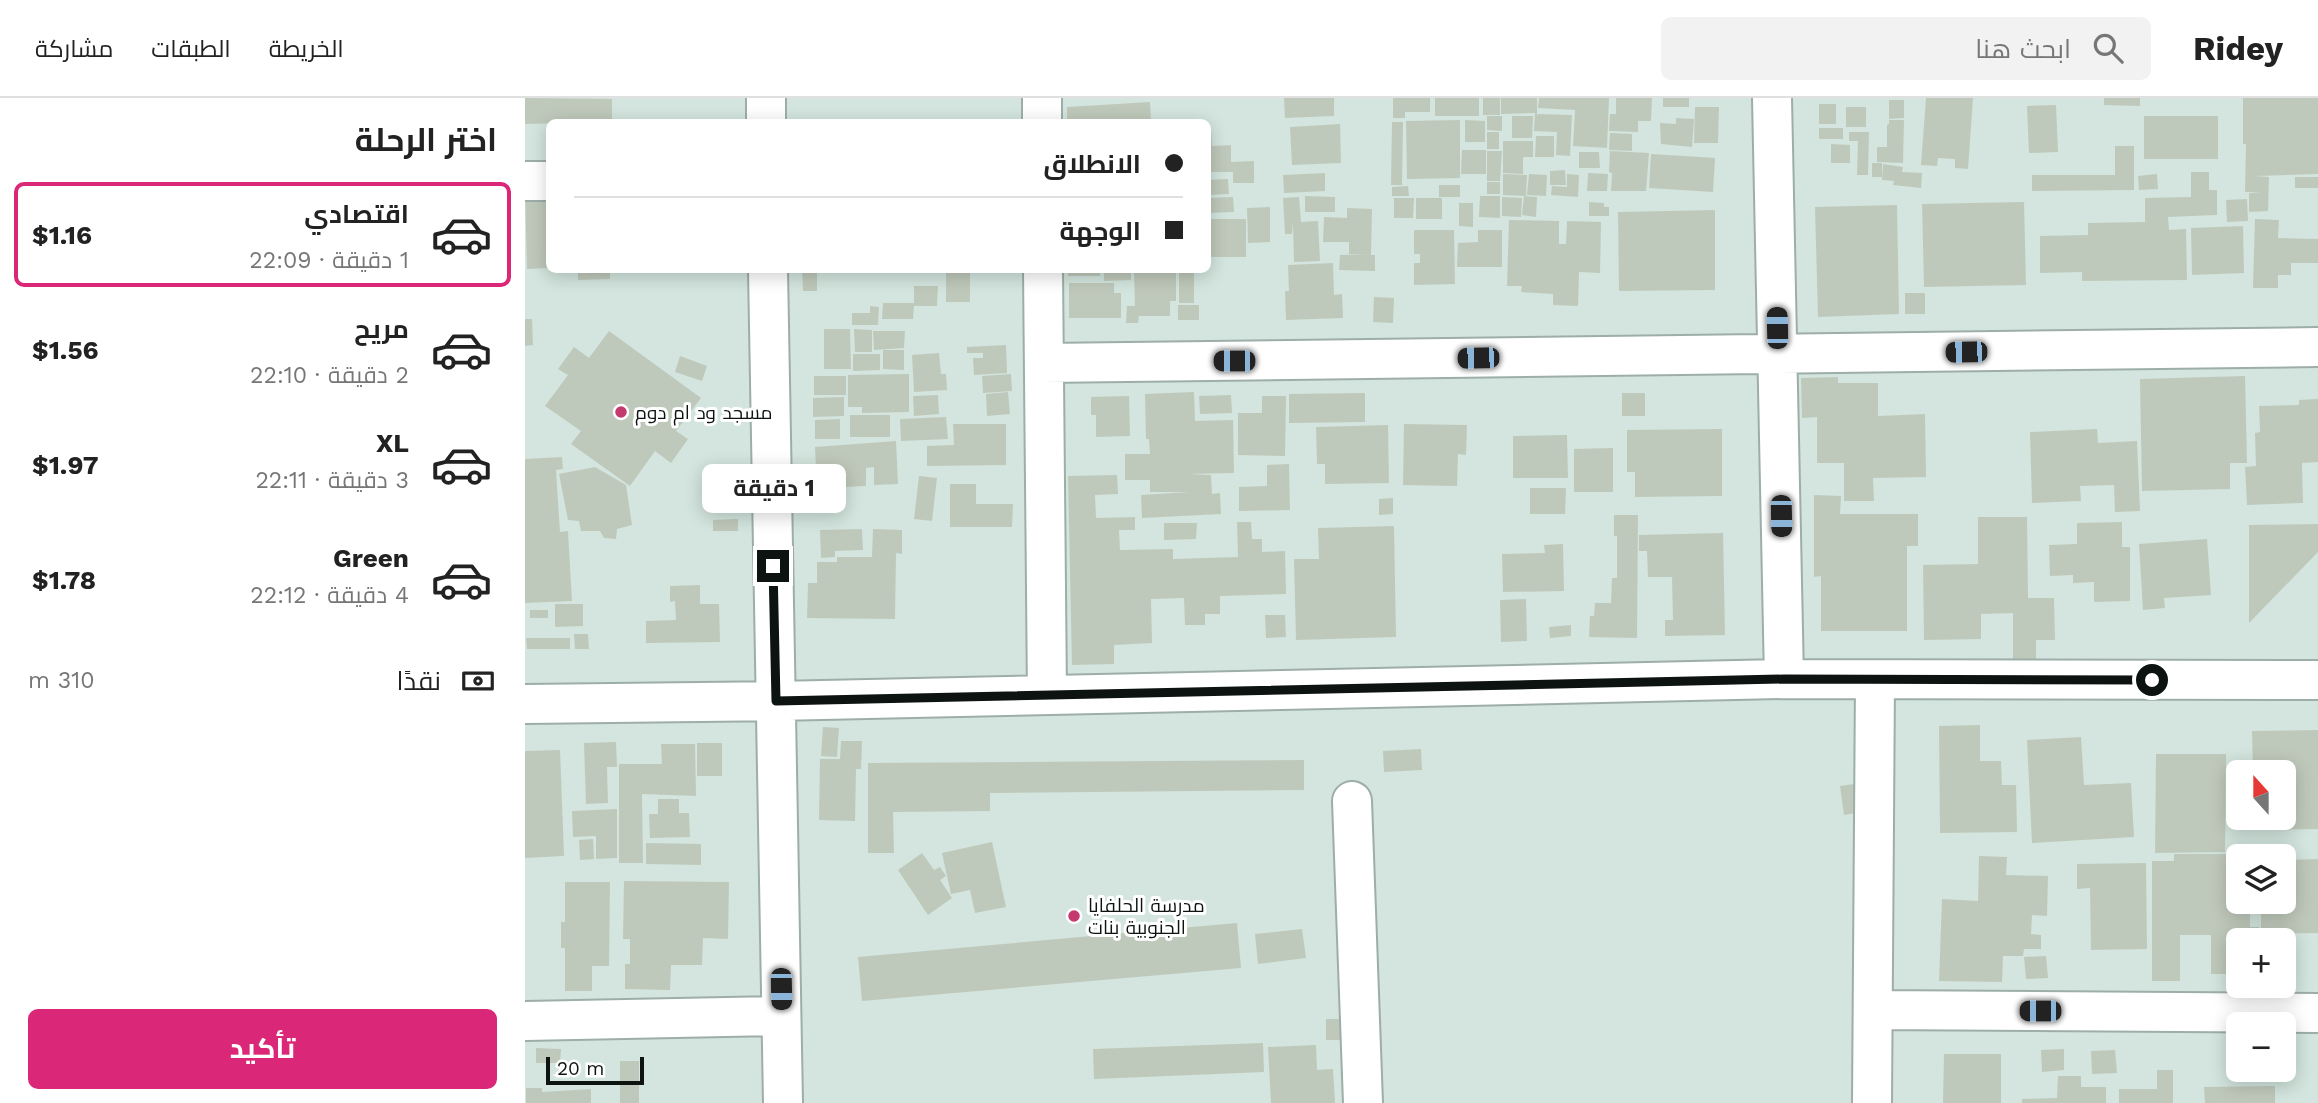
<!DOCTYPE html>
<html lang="ar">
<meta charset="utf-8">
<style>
body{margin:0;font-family:"Work Sans",Cairo,sans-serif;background:#f2f2f2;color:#222;direction:rtl;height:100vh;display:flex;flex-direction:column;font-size:26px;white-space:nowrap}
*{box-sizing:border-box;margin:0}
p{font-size:23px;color:#767676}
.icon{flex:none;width:38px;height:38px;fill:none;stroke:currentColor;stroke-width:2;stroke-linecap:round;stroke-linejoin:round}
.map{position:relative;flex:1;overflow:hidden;direction:ltr}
.drawer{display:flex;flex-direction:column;background:#fff;width:525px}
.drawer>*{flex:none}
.top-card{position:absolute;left:21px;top:21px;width:665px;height:154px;border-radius:10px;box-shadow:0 4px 18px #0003;direction:rtl;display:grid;align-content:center;height:154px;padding:0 28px;background:#fff}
.needle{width:46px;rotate:339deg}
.tools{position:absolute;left:1701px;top:662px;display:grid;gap:14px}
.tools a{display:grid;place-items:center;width:70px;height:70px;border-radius:10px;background:#fff;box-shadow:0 4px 18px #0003;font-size:35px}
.scale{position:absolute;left:21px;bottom:18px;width:98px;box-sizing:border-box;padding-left:7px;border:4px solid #0c1310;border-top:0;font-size:19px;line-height:24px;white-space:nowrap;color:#0c1310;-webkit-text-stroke:5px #fff;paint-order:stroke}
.end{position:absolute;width:32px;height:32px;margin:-16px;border:9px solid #0c1310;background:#fff;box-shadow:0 0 0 4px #fff}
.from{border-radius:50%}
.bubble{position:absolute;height:49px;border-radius:10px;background:#fff;box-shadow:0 4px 18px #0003;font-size:23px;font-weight:700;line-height:49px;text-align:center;direction:rtl}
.car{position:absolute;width:21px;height:42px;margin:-21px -10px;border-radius:9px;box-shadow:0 0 5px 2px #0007;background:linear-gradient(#222 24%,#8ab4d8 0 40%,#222 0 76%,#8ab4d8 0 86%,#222 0)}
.top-card b{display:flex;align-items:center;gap:24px;height:66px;font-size:26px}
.top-card b+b{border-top:2px solid #e0e0e0}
.top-card i{width:18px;height:18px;background:#222}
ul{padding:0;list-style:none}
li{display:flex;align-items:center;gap:21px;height:105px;margin:0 14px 10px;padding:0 14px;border:4px solid transparent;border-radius:10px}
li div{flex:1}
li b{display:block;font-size:26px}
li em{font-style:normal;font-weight:700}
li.active{border-color:#db2777}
li>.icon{width:63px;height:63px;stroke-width:1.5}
h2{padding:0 28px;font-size:32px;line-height:84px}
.pay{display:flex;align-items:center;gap:18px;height:77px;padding:0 28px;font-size:26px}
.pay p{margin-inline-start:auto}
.action{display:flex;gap:14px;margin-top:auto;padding:14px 28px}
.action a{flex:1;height:80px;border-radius:10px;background:#db2777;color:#fff;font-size:28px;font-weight:700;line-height:80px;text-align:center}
header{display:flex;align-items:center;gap:42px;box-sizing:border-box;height:98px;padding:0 35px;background:#fff;border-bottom:2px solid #e0e0e0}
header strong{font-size:33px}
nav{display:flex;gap:38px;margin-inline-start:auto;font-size:24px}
.search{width:490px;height:63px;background:#f2f2f2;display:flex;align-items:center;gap:18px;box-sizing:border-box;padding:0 24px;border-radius:10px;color:#767676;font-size:26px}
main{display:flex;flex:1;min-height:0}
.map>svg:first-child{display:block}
</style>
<header>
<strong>Ridey</strong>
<div class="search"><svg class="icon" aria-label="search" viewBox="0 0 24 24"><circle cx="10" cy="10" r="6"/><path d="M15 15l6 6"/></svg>ابحث هنا</div>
<nav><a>الخريطة</a><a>الطبقات</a><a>مشاركة</a></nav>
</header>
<main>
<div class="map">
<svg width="1793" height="1005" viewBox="0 0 1793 1005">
<rect width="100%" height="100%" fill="#d3e5de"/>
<path fill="#bfc9bb" d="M0,0L87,1V24L0,26Z
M759,0H809V18L760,20Z
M868,0H905V14H880V20H868Z
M910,0H954V18H910Z
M958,0H975V17H958Z
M976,0H1012V18L1013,16L1047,17L1045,58L1031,57L1032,34L1009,33L1010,15L976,16Z
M1014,0H1084L1082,50L1048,48L1050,12L1013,10Z
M1091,0H1127L1126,23H1113V34L1084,33L1085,16H1091Z
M1138,0H1164V9H1138Z
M1401,0H1448L1443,71L1430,70V61L1413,60L1412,68L1396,67Z
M1579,0H1615V8L1579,7Z
M1718,0H1793V76L1729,78L1744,79L1743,113L1724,114V95L1736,94H1720L1721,46H1718Z
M1364,2H1379V20L1364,21Z
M625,4L626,24H542V9Z
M1294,6H1311V26H1294Z
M1531,7L1533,54L1504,55L1502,8Z
M1170,9H1194L1193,45H1169Z
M1321,9H1341V29H1321Z
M962,18H977V33L962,32Z
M987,18H1008L1007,40H987Z
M1619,18H1693V61H1619Z
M1151,20L1169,21L1167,49L1136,46L1135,25L1151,26Z
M935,22V80L882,81L881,23Z
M940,22L960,23V44H940Z
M1364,22H1379L1378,65L1352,64V49H1362V27L1364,26Z
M867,24H878L877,87H866Z
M815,26L816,65L767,67L765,29Z
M682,30H686L687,48L706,47V64L729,63V85H708V74H683Z
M1294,30H1318V41H1294Z
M962,34H974V51H962Z
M1324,34H1344L1343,77H1332L1333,43H1324Z
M1085,35L1107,36V53L1084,52Z
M1011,38H1029V59H1010Z
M978,43H1008V59H998V76L978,75Z
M1306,46L1325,47V65H1306Z
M1590,48H1609V92L1507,93V77H1590Z
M937,52H961V76H936Z
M962,53H977L975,83H962Z
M1085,53L1124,55L1121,93H1086L1087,75L1084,74Z
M1054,54H1074L1075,70H1054Z
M1126,56L1190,60L1188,94L1124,90Z
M1347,65H1357V79H1347Z
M1358,66L1378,69L1377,74L1397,75L1396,90L1368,87L1369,83L1357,82Z
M1040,72L1041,87H1025V73Z
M1666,74H1684V92H1692V117L1643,119L1644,132L1661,131L1662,182L1557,183V174L1515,175V138L1563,137V125L1620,124V100L1666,99Z
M800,75V93L759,95L758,77Z
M1063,75L1083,76L1082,93H1062Z
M978,76L1002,77L1001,98L978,97Z
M1004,76L1022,77L1021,98L1002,97Z
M1042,76L1054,77L1053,99L1026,97L1027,88L1042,89Z
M1632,76L1633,91L1614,92L1613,78Z
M1770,79H1793V90H1770Z
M703,81L704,96L682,97V82Z
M962,84H975V96H962Z
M914,87H935V99H914Z
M883,88L884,98H867V89Z
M0,94H24V170L2,171Z
M780,98L810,99V114H780Z
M955,98H975V120L954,119Z
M999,98L1012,99L1011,119L997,117Z
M708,99L709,114L682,115V100Z
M774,99L776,124L793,123L795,163L769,164L768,124L767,136H760L758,100Z
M977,99L997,100L996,119L977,118Z
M869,100H889L888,120H869Z
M891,100H917V121H891Z
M1722,101L1723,123L1702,124L1701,102Z
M1064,104L1079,105V109H1084V118H1064Z
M1499,104L1501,187L1399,189L1397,106Z
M934,105H948V129L934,128Z
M1372,107L1374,216L1293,219L1290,109Z
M745,109V144L723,145L722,110Z
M822,110L847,111L846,157H850V173L814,172L815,157L843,156H824V144H798L799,119L822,120Z
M1190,112V192L1094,193L1093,114Z
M682,121H721V159H682Z
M1730,121L1754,122L1753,140L1793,141V165H1766V177H1753V190H1728Z
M984,122L1034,123V146H1041L1042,123L1076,124L1075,175L1054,174L1053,208L1028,207V196L996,194L997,188H982Z
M1718,128L1719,175L1667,177L1666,130Z
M889,132H929L930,186L889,187V165H895V156H889Z
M953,132H977V169H932L933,145L953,144Z
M808,165L809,197L817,196L818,220L761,222L760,193H764L763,167Z
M53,172H85V181L53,182Z
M277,172H292V193H278Z
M421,172H445V204H421Z
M543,172H575V178H543Z
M579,172H606V182L579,183Z
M654,172H669V205H654Z
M651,174V203H645V218H614L613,225H601L602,208H610L609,175Z
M544,185H589V195H596V220H544Z
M389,188H413L412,208H389L388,221H357L358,205H389Z
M1380,195H1400V216H1380Z
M849,199L869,200L868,225L848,224Z
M653,207H674V222H653Z
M345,208L354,209L353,227H327V215H345Z
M0,221H7L8,247L0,248Z
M299,231H325L326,271H299Z
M329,231L347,232V254H330Z
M84,233L176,300L151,333L163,341L146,365L130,353L105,388L46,346L56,333L20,308L43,277L33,271L49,249L64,260Z
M348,233H380L379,250L349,252Z
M481,247L482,275L449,277L448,260H458V255H442V249Z
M358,252H379V272L358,271Z
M414,255L416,276H421L422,292L389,294L387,257Z
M328,256H355V272L328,273Z
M155,258L182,268L177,283L150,274Z
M384,276V314L337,315V309H323V277Z
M486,276L487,293L458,295L457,278Z
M289,278H321V297H289Z
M1720,278L1722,365H1705V391L1617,393L1615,281Z
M1313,279V285H1353V318L1400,316L1401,379L1348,380L1349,403H1319V365H1292V319L1277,320L1276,280Z
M483,294L485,316L462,318L461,296Z
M669,294L670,323L708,322L709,375L663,376L686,377L687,396L695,395L696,416L617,420L616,397L665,394H625V382H600V356H625L624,341H621L620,296Z
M840,295V324L764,325V296Z
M1097,295H1120V318H1097Z
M413,297L414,316L389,318L388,298Z
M706,297L707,315L675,316L674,298Z
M604,298L605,338L571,339V317H566V299Z
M737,298H761L760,358L713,357V315H737Z
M319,299V318L288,319V300Z
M1793,301V364L1777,365L1778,405L1722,407L1720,369L1731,368L1730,335L1735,334L1734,308L1774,307V302Z
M325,317H365V339H325Z
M421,319L423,341L376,343L375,321Z
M315,321V341H290V322Z
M428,326H481V367L402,368V348L429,347Z
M879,326L942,327L941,357L933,356L932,388L878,387Z
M863,327L864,385L800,386V366H792L791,329Z
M1197,331V398L1110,399V374H1102V332Z
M1572,331L1573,345L1612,343L1615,413L1590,414L1589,387L1555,388L1556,403L1507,405L1505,334Z
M1042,337L1043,380H988V338Z
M371,343L373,386L349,387V369L341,370V388L292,390L290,349Z
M1088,350V394H1049V351Z
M37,359L38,371L31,372L35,434L43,433L47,503L0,505V361Z
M764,366L765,412L714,413V389L742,388V367Z
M70,369L101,387L107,427L92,431L91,441L79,440L75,433H56L54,423L43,422L34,376Z
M592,377L593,396L570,397L571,420L610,419V432H594L595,452L648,451V461L713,459L712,424H726L727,441H737V454L760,453L761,496L695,498V516H680V527H660L659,500L626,501L627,545L589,547V566L547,567L543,378Z
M394,378L412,380L407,423L389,421Z
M425,386H451V406H488L487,429H425Z
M1005,390H1041L1040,416H1005Z
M1289,397L1316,398L1315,416H1393V448H1382V533H1296V478L1289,479Z
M868,400V416L854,417V401Z
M1089,417H1113L1112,540L1064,539L1065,518H1069L1070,505H1086L1087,480H1092V438H1089Z
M1453,419H1502L1503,500H1529L1530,542H1511V563H1488V515L1456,516V541L1399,542L1398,467L1453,466Z
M213,421V433H188V422Z
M1597,424V449H1605V503L1569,504V484L1548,485V477L1525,478L1524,447L1552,446V425Z
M639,425H672L671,441L639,442Z
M1793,426V454L1724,525V427Z
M869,428L871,539L771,542L769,461H794L793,430Z
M337,431L338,452L310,453V459L296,460L295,432Z
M348,431L377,432V456L371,455L370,521L282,520L283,485H292V464H312V459H347Z
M1198,435L1200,537L1140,538V522H1148L1147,479H1123L1122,453H1114V437Z
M1682,441L1686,497L1639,500L1640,510L1618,512L1614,446Z
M1038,446L1039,493L978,494L977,456L1020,455L1019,447Z
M175,487V506H194L195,544L121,545V523L151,522L150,503L145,504V488Z
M1001,501L1002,543L976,544L975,502Z
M30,506H58V528L30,529Z
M5,512H23V520H5Z
M740,517H760L761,539L741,540Z
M1046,527V538L1025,540L1024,529Z
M49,536H63L64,551H50Z
M1,540H45V551H2Z
M1455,627V663H1476L1477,687H1491L1492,734L1415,735L1414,628Z
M298,629L314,630L312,659L296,658Z
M1793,632V731L1728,732V719H1759V674H1728L1727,633Z
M1556,639L1559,687L1606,685L1609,739L1507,745L1502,642Z
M316,643H337L336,671H331L330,723L294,722L295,661H315Z
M91,644L92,669H82L83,705L61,706L59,645Z
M172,645H197V678H172Z
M136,646H170L171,698L117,696L118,765H94V666H137Z
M896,651L897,672L859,674L858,653Z
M35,652L39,758L0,760V653Z
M1631,656H1701L1700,754L1630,755Z
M779,662V692L465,695V713L368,714L369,755H343V665Z
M1343,684L1347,712L1319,717L1315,688Z
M133,701H154V715H164L165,739L125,740L124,716H133Z
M92,711V760L71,761V738L48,739L47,713Z
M68,741L69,761L55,762L54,742Z
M467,744L481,809L450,815L445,792L426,796L417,755Z
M121,745L176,746V767L121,766Z
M397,755L409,772L415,769L421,778L415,782L427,800L403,817L373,772Z
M1649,756H1703L1704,784H1713V803H1725V829H1734V842H1713V876H1686V837H1655V883H1627V763H1649Z
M1454,758L1482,759L1481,777L1523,778L1522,818L1507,817L1506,836L1516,837V851H1499L1498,858H1478L1477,884L1414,883L1417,801L1453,803Z
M1793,761V835L1736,836V803H1759V762Z
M1621,765L1622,851L1566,852L1565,790L1552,791V766Z
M99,783L204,784L203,841L178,840L177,867H146L145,892L100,891V866H105V841H98Z
M40,784H85L84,868H67V893H40V850H36V824H40Z
M712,825L716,870L337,903L333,859Z
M777,831L781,860L733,866L730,836Z
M1521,858L1523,880L1501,881L1499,859Z
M801,921H817V942H801Z
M738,945L739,974L569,981L568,951Z
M791,947L792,972L808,971L810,1005H746L743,949Z
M11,950L36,951L35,965H11Z
M1539,951V972L1517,974L1516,952Z
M1590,952L1592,975L1567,976L1566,953Z
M1419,956H1476V1005H1418Z
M95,963H114V1005H95Z
M1632,972H1648V1005H1594V991H1632Z
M1533,978H1556V989H1581V1005H1497V1001L1532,1000Z
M1750,988V1005H1680L1679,989Z
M1,990H17V994L66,991V1005H1Z"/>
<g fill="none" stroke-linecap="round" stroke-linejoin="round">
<defs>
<path id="street" d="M241,0V24
M517,0V24
M1247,0L1259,581
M0,83H24
M243,172L258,1005
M518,172L522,597
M519,265L1793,249
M0,606L251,603L1259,581L1793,582
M827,703L838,1005
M1348,912L1793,915
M0,923L256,918
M1347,1005L1350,582"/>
</defs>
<use href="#street" stroke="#9daea8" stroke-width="42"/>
<use href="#street" stroke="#fff" stroke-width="38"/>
</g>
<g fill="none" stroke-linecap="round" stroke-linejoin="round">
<path stroke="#0c1310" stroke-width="9" d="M248,468L251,603L1259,581L1627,582"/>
</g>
<g fill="#c53a6e" stroke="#fff" stroke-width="2.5">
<circle cx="96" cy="314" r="7"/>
<circle cx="549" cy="818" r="7"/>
</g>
<g text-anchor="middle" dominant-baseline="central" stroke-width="6" stroke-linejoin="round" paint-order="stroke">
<g font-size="19" fill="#0c1310" stroke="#fff" text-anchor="start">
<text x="110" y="314">مسجد ود ام دوم</text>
<text x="563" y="807">مدرسة الحلفايا<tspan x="563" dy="22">الجنوبية بنات</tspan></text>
</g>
</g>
</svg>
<div class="tools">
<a><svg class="needle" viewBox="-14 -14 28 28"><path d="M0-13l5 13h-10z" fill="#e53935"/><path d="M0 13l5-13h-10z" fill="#767676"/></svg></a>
<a><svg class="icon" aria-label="layers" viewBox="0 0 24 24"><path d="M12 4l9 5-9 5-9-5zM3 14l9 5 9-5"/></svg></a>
<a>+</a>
<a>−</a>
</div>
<div class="scale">20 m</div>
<i class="end from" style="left:1627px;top:582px"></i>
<i class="end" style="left:248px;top:468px"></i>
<div class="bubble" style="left:177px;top:366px;width:144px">1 دقيقة</div>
<i class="car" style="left:1252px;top:230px;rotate:359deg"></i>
<i class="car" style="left:1441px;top:254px;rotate:269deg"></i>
<i class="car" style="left:953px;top:260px;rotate:269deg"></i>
<i class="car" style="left:709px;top:263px;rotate:270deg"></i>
<i class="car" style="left:1256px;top:418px;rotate:179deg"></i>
<i class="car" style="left:256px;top:891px;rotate:179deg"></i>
<i class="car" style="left:1515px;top:913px;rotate:270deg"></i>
<div class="top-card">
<b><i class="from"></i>الانطلاق</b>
<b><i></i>الوجهة</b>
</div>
</div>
<section class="drawer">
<h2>اختر الرحلة</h2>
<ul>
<li class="active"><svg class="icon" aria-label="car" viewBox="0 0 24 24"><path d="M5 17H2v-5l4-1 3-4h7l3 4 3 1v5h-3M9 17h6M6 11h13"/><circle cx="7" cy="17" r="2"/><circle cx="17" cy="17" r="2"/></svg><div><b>اقتصادي</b><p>1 دقيقة · 22:09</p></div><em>$1.16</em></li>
<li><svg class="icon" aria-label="car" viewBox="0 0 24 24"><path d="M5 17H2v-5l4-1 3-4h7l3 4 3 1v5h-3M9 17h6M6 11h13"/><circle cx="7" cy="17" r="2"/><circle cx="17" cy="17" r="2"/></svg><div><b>مريح</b><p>2 دقيقة · 22:10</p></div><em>$1.56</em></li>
<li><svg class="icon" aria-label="car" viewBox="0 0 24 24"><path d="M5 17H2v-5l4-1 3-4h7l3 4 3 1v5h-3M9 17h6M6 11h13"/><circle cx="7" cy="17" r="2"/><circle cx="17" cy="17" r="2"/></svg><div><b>XL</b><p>3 دقيقة · 22:11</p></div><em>$1.97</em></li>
<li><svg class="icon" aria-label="car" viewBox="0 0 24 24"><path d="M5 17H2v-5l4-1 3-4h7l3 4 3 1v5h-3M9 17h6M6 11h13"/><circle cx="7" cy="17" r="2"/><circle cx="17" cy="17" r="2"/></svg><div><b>Green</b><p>4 دقيقة · 22:12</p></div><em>$1.78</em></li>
</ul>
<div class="pay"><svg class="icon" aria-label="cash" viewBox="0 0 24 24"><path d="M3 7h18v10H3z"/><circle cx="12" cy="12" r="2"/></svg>نقدًا<p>310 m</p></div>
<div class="action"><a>تأكيد</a></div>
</section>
</main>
